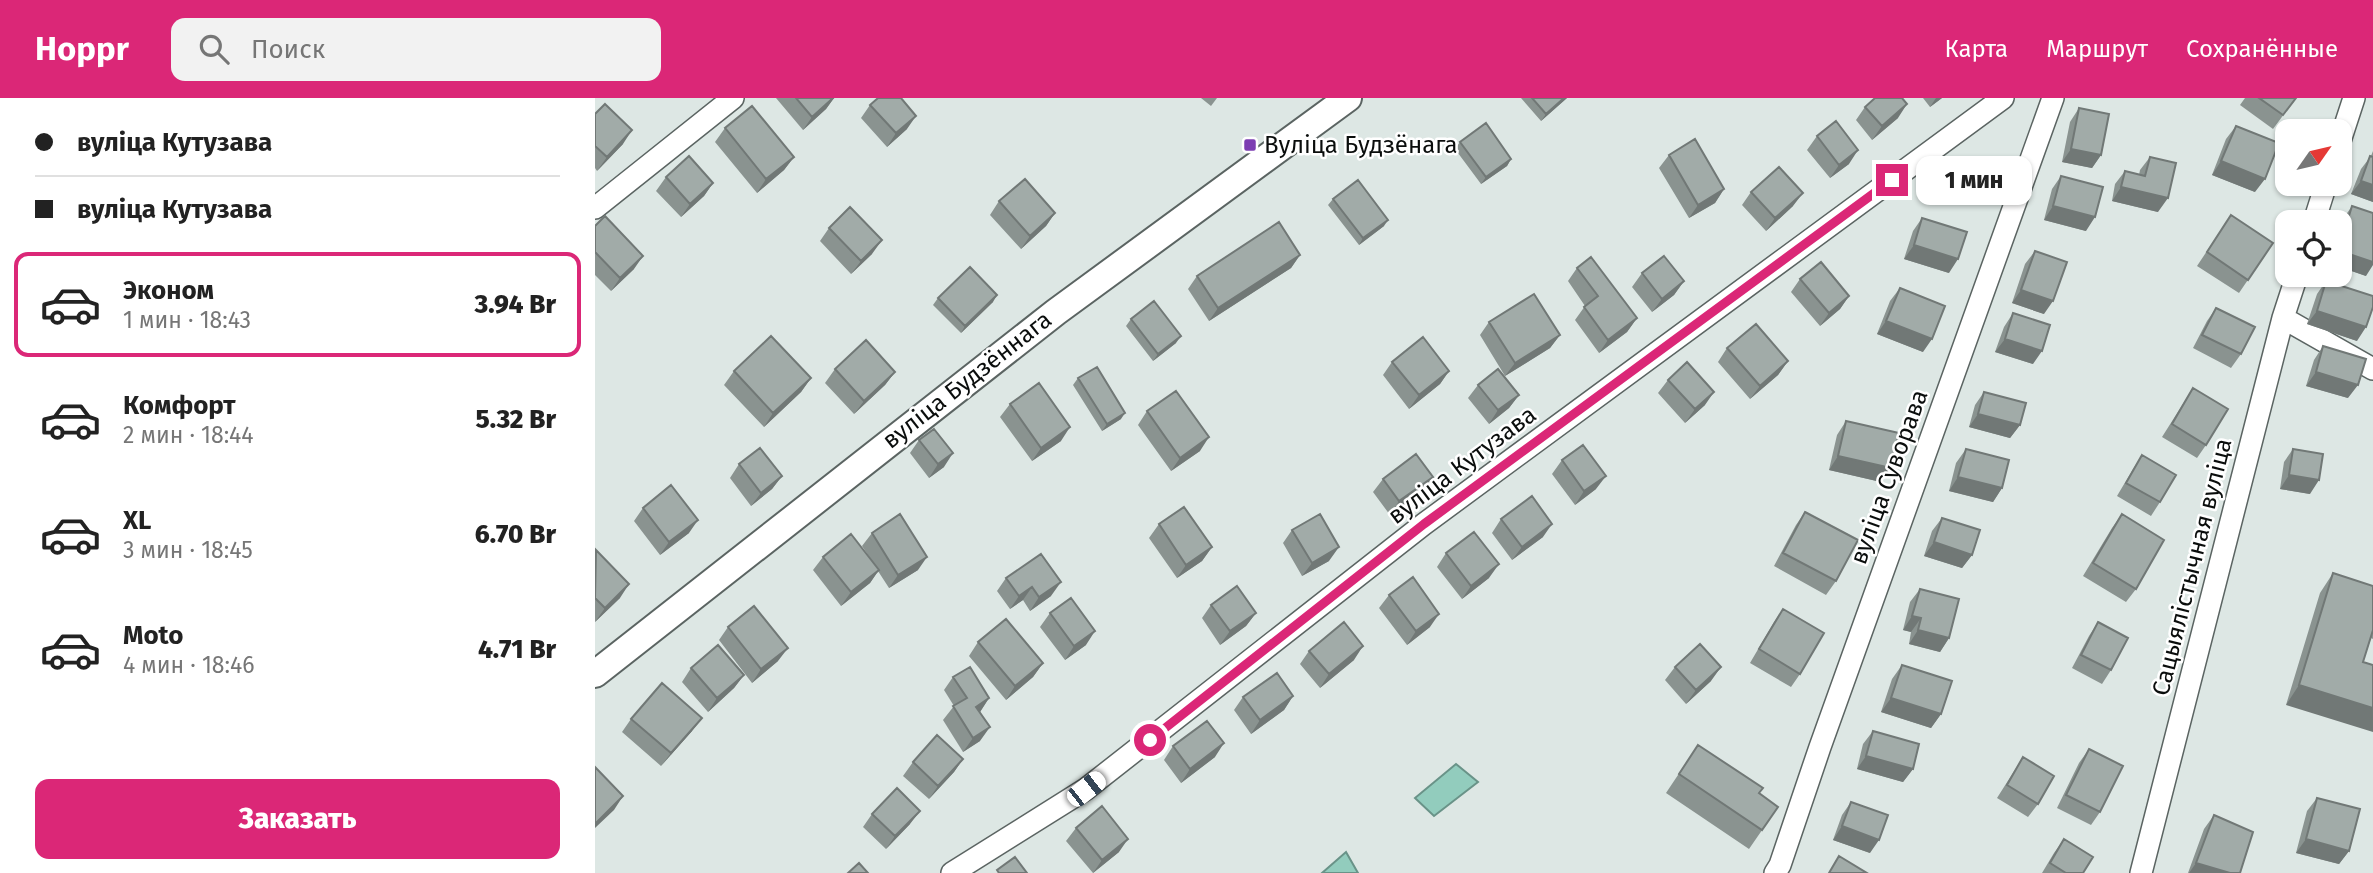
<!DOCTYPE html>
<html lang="ru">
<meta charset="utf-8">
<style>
body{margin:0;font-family:"Fira Sans",sans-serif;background:#f2f2f2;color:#222;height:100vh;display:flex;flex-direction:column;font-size:26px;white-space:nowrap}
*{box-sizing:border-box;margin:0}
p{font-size:23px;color:#767676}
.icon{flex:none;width:38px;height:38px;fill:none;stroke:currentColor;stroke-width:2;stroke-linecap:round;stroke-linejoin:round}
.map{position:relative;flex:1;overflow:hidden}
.drawer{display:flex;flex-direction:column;background:#fff;width:595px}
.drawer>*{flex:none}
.top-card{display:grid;align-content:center;height:154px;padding:0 35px;background:#fff}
.needle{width:46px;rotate:56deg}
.buttons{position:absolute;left:1680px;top:21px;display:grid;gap:14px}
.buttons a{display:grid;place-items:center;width:77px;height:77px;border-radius:14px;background:#fff;box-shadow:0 2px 5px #0004;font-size:35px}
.end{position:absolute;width:32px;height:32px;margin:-16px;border:9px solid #db2777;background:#fff;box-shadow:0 0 0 4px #fff}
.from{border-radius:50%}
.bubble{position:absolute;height:49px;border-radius:14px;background:#fff;box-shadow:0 2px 5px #0004;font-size:23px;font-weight:800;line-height:49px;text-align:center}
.car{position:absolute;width:21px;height:42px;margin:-21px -10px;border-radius:9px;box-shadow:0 0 5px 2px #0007;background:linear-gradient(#fff 24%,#345 0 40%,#fff 0 76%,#345 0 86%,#fff 0)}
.top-card b{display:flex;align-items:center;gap:24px;height:66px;font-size:26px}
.top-card b+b{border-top:2px solid #e0e0e0}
.top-card i{width:18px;height:18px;background:#222}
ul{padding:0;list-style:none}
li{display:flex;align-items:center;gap:21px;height:105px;margin:0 14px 10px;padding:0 21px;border:4px solid transparent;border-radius:14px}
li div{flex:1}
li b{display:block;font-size:26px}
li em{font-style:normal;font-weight:800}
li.selected{border-color:#db2777}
li>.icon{width:63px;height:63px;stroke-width:1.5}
.button{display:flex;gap:14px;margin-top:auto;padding:14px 35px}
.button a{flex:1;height:80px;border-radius:14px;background:#db2777;color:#fff;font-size:28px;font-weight:800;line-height:80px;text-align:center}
header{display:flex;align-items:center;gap:42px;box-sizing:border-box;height:98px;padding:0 35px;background:#db2777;color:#fff}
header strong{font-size:33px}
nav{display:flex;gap:38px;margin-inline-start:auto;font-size:24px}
.search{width:490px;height:63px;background:#f2f2f2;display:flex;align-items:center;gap:18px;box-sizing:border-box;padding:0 24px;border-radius:14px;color:#767676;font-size:26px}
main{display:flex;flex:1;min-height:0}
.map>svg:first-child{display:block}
</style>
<header>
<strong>Hoppr</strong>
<div class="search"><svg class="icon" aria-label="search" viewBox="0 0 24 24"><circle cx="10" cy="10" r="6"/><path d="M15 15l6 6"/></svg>Поиск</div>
<nav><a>Карта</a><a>Маршрут</a><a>Сохранённые</a></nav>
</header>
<main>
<section class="drawer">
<div class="top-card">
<b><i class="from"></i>вуліца Кутузава</b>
<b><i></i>вуліца Кутузава</b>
</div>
<ul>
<li class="selected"><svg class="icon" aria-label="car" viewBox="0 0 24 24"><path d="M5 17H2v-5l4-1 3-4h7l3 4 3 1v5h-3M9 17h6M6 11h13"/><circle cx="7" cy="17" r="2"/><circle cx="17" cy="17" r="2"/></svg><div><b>Эконом</b><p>1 мин · 18:43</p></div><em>3.94 Br</em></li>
<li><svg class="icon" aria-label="car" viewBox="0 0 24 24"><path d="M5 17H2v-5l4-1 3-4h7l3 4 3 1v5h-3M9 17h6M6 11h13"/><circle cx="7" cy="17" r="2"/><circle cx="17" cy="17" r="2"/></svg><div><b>Комфорт</b><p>2 мин · 18:44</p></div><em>5.32 Br</em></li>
<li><svg class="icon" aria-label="car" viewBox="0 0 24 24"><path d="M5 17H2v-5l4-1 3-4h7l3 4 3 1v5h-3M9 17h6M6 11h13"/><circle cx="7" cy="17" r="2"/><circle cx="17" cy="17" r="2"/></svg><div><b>XL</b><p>3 мин · 18:45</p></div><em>6.70 Br</em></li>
<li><svg class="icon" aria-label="car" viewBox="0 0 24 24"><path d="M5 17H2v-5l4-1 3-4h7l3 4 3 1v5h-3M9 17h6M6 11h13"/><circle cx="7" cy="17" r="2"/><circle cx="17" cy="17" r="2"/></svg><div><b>Moto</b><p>4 мин · 18:46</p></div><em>4.71 Br</em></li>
</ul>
<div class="button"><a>Заказать</a></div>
</section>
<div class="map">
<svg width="1778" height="775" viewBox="0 0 1778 775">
<rect width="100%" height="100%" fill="#dde7e4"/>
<path fill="#92ccbd" stroke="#699388" stroke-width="2" d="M861,666L883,684L839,718L820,700Z
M751,754L763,775H727Z"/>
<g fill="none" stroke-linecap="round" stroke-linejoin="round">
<defs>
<path id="minor" d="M1745,43L1759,0
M0,110L138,0
M1719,124L1731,86
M1688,220L1778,271
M357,775L491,691L829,426L1408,0
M1180,775L1185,767L1225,649L1458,0
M1546,775L1688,220L1702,177"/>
<path id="tertiary" d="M0,576L461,214L753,0"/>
</defs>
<use href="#minor" stroke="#5b6462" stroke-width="24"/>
<use href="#tertiary" stroke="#5b6462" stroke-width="30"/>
<use href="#minor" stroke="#fff" stroke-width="21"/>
<use href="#tertiary" stroke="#fff" stroke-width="26"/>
</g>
<path fill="#8a9390" d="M181,0H239L231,11L208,32Z
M606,0H622L616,8Z
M926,0H972L946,23Z
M1328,0H1347L1335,9Z
M1650,0H1701L1678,31L1645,7Z
M275,7L312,31L292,49L266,20Z
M1270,9L1303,20L1277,42L1261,22Z
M1484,10L1506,57L1497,70L1467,64L1475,24Z
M0,16L28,46L2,73L0,70Z
M1641,28L1660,94L1617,77L1631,41Z
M130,30L199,59L189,72L162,95L120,44Z
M1222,38L1254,66L1235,80L1212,52Z
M865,44L916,61L912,68L886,86L860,51Z
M1778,53V104L1756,96L1766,71L1776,58Z
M1074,57L1129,91L1120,105L1094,120L1064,70Z
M1555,59L1563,114L1517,103L1520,86L1530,73L1544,77L1545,72Z
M1466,78L1491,133L1449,122L1457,91Z
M71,79L118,85L109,98L86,119L61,93Z
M1156,94L1198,108L1171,133L1147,107Z
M738,101L789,128L764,147L733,107Z
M404,103L460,115L451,128L426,151L395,117Z
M1757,108L1771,178L1745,169V131L1748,121Z
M1636,117L1678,145L1644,195L1602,168Z
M1327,120L1354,175L1309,161L1318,133Z
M0,128L39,171L16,193L0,177Z
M234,130L277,156L256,176L225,143Z
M1440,153L1449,216L1417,205L1430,166Z
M705,157L696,170L614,223L593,191L602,178Z
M982,170L1042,220L1032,234L1004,255L980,222L990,208L973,183Z
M1047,175L1089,183L1079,197L1057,214L1037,189Z
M1205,181L1254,198L1245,211L1225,228L1196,194Z
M1731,183L1762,243L1712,226L1722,196Z
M1305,190L1328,254L1282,236L1295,203Z
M343,200L398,204L366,235L338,207Z
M1621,210L1646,256L1636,270L1598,250L1612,223Z
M1418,215L1438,266L1400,254L1409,229Z
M536,221L581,245L558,263L531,228Z
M894,224L965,237L955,250L910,278L885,237Z
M1728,248L1753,300L1711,288L1719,262Z
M1132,250L1193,263L1183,277L1155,301L1123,264Z
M797,264L854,273L845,286L814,311L788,277Z
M240,271L300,274L290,287L259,316L230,285Z
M139,273L216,280L206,294L169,329L129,287Z
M483,280L526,321L507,333L478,287Z
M1073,282L1110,307L1090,325L1063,295Z
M883,287L924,297L914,310L894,326L873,300Z
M1598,290L1611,347L1602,360L1567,339Z
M1389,294L1425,327L1415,340L1374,329L1380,307Z
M415,306L466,343L437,363L405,319Z
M552,313L605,353L576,373L543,327Z
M1251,323L1296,370L1286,384L1234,372L1242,337Z
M324,342L349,369L334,380L315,355Z
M1371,351L1407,390L1398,404L1354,393L1361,365Z
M1698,351L1715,396L1685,391L1689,364Z
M1547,357L1565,404L1556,418L1522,398L1538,371Z
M967,362L1001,391L980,407L957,376Z
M144,366L187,378L177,391L156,408L135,380Z
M788,381L829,392L795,417L778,394Z
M48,410L94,435L65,457L39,423Z
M1210,414L1241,483L1231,497L1179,468L1201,427Z
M1527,416L1541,491L1531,504L1488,478L1517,430Z
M1347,420L1377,457L1367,470L1329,458L1337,433Z
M906,421L948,439L917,462L897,435Z
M564,426L617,449L607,463L582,480L554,440Z
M697,432L734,463L707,478L688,445Z
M277,435L323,472L294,490L283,473L275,485L246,508L218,472L228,459L275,460L267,448Z
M0,453L25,500L0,524Z
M851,455L894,480L867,501L842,469Z
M446,456L456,498L435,513L428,502L415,511L402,493L411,480Z
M1738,475L1778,488V541L1776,540L1768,564L1691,607L1725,495Z
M1325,491L1354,540L1345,554L1314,546L1316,534L1308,532L1315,504Z
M794,497L835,529L812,547L784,510Z
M616,507L661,515L651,528L625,547L607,520Z
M1188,511L1205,576L1196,589L1155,565L1179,524Z
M455,515L491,547L470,562L445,529Z
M1503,524L1516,572L1507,586L1477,570L1494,538Z
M133,529L183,563L157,585L124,542Z
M383,544L448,565L438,579L411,602L374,558Z
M714,553L759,562L725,590L705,566Z
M1307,567L1346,616L1336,630L1286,614L1297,581Z
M1080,569L1116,583L1091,606L1070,582Z
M96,570L149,577L139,590L113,614L87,584Z
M358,579L394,600L385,614V643L368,654L348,622L359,608L349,592Z
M698,598L689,612L656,636L639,612L648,599Z
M36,621L97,633L66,668L27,634Z
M1278,633L1318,671L1308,684L1262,671L1268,646Z
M1103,647L1164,695L1183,709L1154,751L1071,695Z
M578,648L620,659L586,685L569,662Z
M1494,651L1505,714L1496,727L1462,710L1484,665Z
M1428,659L1443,706L1433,719L1402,700Z
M368,661L359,674L334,701L308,678L318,664Z
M1722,700L1754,753L1744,766L1701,755L1712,713Z
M1256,704L1275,755L1238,742L1247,717Z
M277,716L315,726L291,751L268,729Z
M1619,717L1645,775H1593L1609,731Z
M481,730L524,754L498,775L471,743Z
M1469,741L1488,775H1447L1459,755Z"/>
<path fill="#717876" d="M238,0H239L231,11L208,32L217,19Z
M969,0H972L946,23L951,16Z
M1341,0H1347L1335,9Z
M1312,6L1303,20L1277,42L1287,28Z
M321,18L312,31L292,49L301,35Z
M37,32L28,46L2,73L12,59Z
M1476,51L1506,57L1497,70L1467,64Z
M1263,52L1254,66L1235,80L1244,67Z
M199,59L189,72L162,95L171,81Z
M916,61L912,68L886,86L891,79Z
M1626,63L1670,81L1660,94L1617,77Z
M1766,83L1778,87V104L1756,96Z
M118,85L109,98L86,119L95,106Z
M1526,89L1573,100L1563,114L1517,103Z
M1129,91L1120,105L1094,120L1103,107Z
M1208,95L1198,108L1171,133L1180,120Z
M1458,108L1500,119L1491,133L1449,122Z
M460,115L451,128L426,151L435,138Z
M793,122L789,128L764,147L768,140Z
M287,142L277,156L256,176L266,163Z
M1319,147L1363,161L1354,175L1309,161Z
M1745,153L1778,164V167L1771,178L1745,169Z
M705,157L696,170L614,223L623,210Z
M48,158L39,171L16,193L25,180Z
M1089,183L1079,197L1057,214L1067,201Z
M1426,192L1458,203L1449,216L1417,205Z
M402,197L398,204L366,235L370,228Z
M1254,198L1245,211L1225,228L1234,215Z
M1722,213L1771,229L1762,243L1712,226Z
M1042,220L1032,234L1004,255L1013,242Z
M1291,223L1337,241L1328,254L1282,236Z
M965,237L955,250L910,278L920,265Z
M586,238L581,245L558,263L563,256Z
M1410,241L1447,253L1438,266L1400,254Z
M1193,263L1183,277L1155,301L1165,288Z
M854,273L845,286L814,311L824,297Z
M300,274L290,287L259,316L269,303Z
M1721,274L1763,287L1753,300L1711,288Z
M216,280L206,294L169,329L178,315Z
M1119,294L1110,307L1090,325L1100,311Z
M924,297L914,310L894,326L903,312Z
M530,315L526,321L507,333L512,326Z
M1383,316L1425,327L1415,340L1374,329Z
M475,329L466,343L437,363L446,350Z
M614,339L605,353L576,373L585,360Z
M358,355L349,369L334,380L343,366Z
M1243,358L1296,370L1286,384L1234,372Z
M1694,377L1724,382L1715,396L1685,391Z
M187,378L177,391L156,408L166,395Z
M1011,378L1001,391L980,407L989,393Z
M838,379L829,392L795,417L804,403Z
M1363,379L1407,390L1398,404L1354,393Z
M103,422L94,435L65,457L74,444Z
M957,426L948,439L917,462L927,449Z
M1339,444L1377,457L1367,470L1329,458Z
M617,449L607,463L582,480L591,467Z
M744,449L734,463L707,478L717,465Z
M332,459L323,472L294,490L303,477Z
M904,466L894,480L867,501L876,488Z
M284,472L275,485L246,508L256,494Z
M466,484L456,498L435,513L444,499Z
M34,486L25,500L0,524L10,510Z
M437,489L428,502L415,511L424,498Z
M661,515L651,528L625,547L635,533Z
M844,516L835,529L812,547L821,533Z
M1317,518L1326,520L1316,534L1308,532Z
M1323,532L1354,540L1345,554L1314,546Z
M500,533L491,547L470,562L479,548Z
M768,548L759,562L725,590L734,576Z
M193,550L183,563L157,585L166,571Z
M448,565L438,579L411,602L420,588Z
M1126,569L1116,583L1091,606L1101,592Z
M149,577L139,590L113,614L122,600Z
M1704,587L1778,610V634L1691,607Z
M698,598L689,612L656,636L665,622Z
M394,600L385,614L381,609Z
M1296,600L1346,616L1336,630L1286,614Z
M107,620L97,633L66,668L76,655Z
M395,629L385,643L368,654L378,640Z
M629,645L620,659L586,685L595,671Z
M1271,658L1318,671L1308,684L1262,671Z
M368,661L359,674L334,701L343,688Z
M28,698L19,712L0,730V726Z
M325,713L315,726L291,751L300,738Z
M1247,728L1284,742L1275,755L1238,742Z
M533,741L524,754L498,775L507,762Z
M1711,741L1754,753L1744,766L1701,755Z
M1601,765L1635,775H1594Z"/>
<path fill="#a1aba8" stroke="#717876" stroke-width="2" d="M201,0H238L217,19Z
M283,0H306L321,18L301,35L275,7Z
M937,0H969L951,16Z
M1280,0H1307L1312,6L1287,28L1270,9Z
M1664,0H1701L1688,17Z
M10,6L37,32L12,59L0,48V16Z
M157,8L199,59L171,81L130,30Z
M1484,10L1514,16L1506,57L1476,51Z
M1241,23L1263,52L1244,67L1222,38Z
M891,25L916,61L891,79L865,44Z
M1641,28L1684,45L1670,81L1626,63Z
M1100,41L1129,91L1103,107L1074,57Z
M94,58L118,85L95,106L71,79Z
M1775,58L1778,59V87L1766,83Z
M1555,59L1581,65L1573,100L1526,89L1530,73L1550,78Z
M1184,69L1208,95L1180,120L1156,94Z
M1466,78L1508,89L1500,119L1458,108Z
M430,81L460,115L435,138L404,103Z
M763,82L793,122L768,140L738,101Z
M1757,108L1778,115V164L1745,153V147Z
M255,109L287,142L266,163L234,130Z
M1636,117L1678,145L1653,182L1612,154Z
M10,118L48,158L25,180L0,154V128Z
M1327,120L1372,134L1363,161L1319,147Z
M684,124L705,157L623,210L602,178Z
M1440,153L1472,164L1458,203L1426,192Z
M1069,158L1089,183L1067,201L1047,175Z
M996,159L1042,220L1013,242L989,209L1003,198L982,170Z
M1226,164L1254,198L1234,215L1205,181Z
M375,169L402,197L370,228L343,200Z
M1731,183L1778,198V209L1771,229L1722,213Z
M1305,190L1350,208L1337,241L1291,223Z
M939,196L965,237L920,265L894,224Z
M559,203L586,238L563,256L536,221Z
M1621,210L1660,229L1646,256L1607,237Z
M1418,215L1455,227L1447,253L1410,241Z
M1161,226L1193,263L1165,288L1132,250Z
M176,238L216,280L178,315L139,273Z
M828,239L854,273L824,297L797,264Z
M271,242L300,274L269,303L240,271Z
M1728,248L1771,261L1763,287L1721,274Z
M1092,264L1119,294L1100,311L1073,282Z
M502,269L530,315L512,326L483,280Z
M903,271L924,297L903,312L883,287Z
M444,285L475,329L446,350L415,306Z
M1598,290L1633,311L1611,347L1577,326Z
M581,293L614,339L585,360L552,313Z
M1389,294L1431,305L1425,327L1383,316Z
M1251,323L1304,335L1296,370L1243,358Z
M339,331L358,355L343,366L324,342Z
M988,347L1011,378L989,393L967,362Z
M165,350L187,378L166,395L144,366Z
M1371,351L1414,362L1407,390L1363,379Z
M1698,351L1728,356L1724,382L1694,377Z
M821,356L838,379L804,403L788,381Z
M1547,357L1581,377L1565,404L1531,385Z
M76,387L103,422L74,444L48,410Z
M937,398L957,426L927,449L906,421Z
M589,409L617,449L591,467L564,426Z
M1210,414L1263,442L1241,483L1188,455Z
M305,416L332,459L303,477L277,435Z
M725,416L744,449L717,465L697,432Z
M1527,416L1569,442L1541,491L1498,465Z
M1347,420L1385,432L1377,457L1339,444Z
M879,434L904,466L876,488L851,455Z
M256,436L284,472L256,494L228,459Z
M1,452L34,486L10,510L0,500Z
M446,456L466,484L444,499L437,489L424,498L411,480Z
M1738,475L1778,488V532L1768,564L1778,567V610L1704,587Z
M818,479L844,516L821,533L794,497Z
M642,488L661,515L635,533L616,507Z
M1325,491L1364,501L1354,540L1323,532L1326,520L1317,518Z
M476,500L500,533L479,548L455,515Z
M159,508L193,550L166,571L133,529Z
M1188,511L1229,535L1205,576L1164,551Z
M411,521L448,565L420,588L383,544Z
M749,524L768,548L734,576L714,553Z
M1503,524L1533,540L1516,572L1486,557Z
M1105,546L1126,569L1101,592L1080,569Z
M123,547L149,577L122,600L96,570Z
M1307,567L1357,583L1346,616L1296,600Z
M375,569L394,600L381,609L395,629L378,640L358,608L372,600L358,579Z
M682,575L698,598L665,622L648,599Z
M67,585L107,620L76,655L36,621Z
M612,623L629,645L595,671L578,648Z
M1278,633L1324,646L1318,671L1271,658Z
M342,637L368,661L343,688L318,664Z
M1103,647L1168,690L1164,695L1183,709L1167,732L1084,676Z
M1494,651L1528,668L1505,714L1471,697Z
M1428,659L1459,678L1443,706L1412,687Z
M0,669L28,698L0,726Z
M302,690L325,713L300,738L277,716Z
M1722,700L1765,711L1754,753L1711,741Z
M1256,704L1293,717L1284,742L1247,728Z
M507,708L533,741L507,762L481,730Z
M1619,717L1658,734L1645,775H1635L1601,765Z
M1469,741L1498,759L1488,775H1471L1455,765Z
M1244,758L1272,775H1234Z
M420,759L432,775H404L402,772Z
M264,765L273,775H253Z"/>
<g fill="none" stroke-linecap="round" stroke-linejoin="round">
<path stroke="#db2777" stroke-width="9" d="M555,642L829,426L1297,82"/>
</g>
<rect fill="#7c3db2" stroke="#fff" stroke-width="2.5" x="648" y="40" width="14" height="14" rx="3.5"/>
<g text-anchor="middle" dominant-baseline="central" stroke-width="5" stroke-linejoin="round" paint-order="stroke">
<g font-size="24" fill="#0a0d0c" stroke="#fff" text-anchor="start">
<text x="669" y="47">Вуліца Будзёнага</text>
</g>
<g font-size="24" fill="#0a0d0c" stroke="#fff">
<text transform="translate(372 282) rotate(-38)">вуліца Будзённага</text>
<text transform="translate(867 367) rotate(-37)">вуліца Кутузава</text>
<text transform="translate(1294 379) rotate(-70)">вуліца Суворава</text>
<text transform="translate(1597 469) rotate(-76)">Сацыялістычная вуліца</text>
</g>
</g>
</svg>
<div class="buttons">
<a><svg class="needle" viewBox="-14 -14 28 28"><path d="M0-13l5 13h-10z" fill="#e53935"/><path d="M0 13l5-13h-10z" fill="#767676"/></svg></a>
<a><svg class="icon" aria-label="locate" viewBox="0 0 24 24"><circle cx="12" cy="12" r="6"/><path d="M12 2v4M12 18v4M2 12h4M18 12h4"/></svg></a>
</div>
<i class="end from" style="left:555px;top:642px"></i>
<i class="end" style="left:1297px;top:82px"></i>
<div class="bubble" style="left:1321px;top:58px;width:116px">1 мин</div>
<i class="car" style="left:491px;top:691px;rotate:52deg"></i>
</div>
</main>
